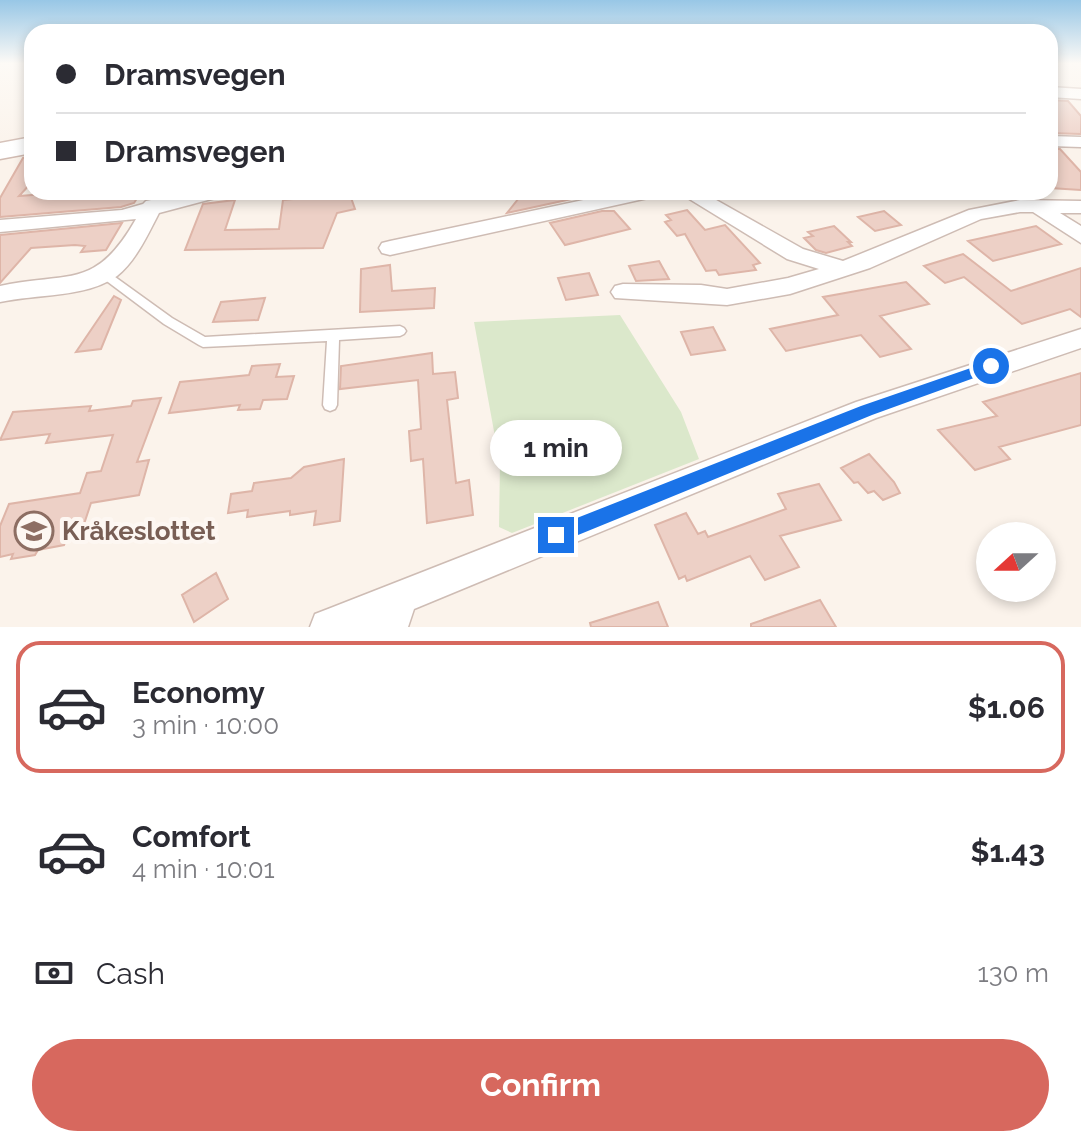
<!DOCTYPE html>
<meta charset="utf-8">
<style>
body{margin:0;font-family:Raleway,sans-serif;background:#f2f2f3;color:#2b2b33;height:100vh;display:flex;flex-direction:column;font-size:30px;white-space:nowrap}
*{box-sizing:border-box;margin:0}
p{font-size:26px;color:#7c7c81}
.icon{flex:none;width:44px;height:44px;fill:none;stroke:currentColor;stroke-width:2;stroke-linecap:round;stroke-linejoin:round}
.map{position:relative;height:627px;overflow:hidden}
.sheet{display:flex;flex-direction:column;background:#fff;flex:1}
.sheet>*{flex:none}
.hud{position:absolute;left:24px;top:24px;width:1034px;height:176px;border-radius:24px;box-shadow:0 4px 12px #0003;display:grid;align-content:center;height:176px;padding:0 32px;background:#fff}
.needle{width:52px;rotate:249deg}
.controls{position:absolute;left:976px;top:522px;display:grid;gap:16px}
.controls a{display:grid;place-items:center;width:80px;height:80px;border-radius:50%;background:#fff;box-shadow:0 4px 12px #0003;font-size:40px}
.end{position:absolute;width:36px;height:36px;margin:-18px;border:10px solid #1a73e8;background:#fff;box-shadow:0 0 0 4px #fff}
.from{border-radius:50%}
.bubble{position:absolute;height:56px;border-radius:28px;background:#fff;box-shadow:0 4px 12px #0003;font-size:26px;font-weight:700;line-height:56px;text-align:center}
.hud b{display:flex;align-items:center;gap:28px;height:76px;font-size:30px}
.hud b+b{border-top:2px solid #e1e1e2}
.hud i{width:20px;height:20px;background:#2b2b33}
ul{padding:14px 0 0;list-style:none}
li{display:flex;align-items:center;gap:24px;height:132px;margin:0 16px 12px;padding:0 16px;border:4px solid transparent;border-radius:24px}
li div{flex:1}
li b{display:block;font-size:30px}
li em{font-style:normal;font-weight:700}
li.selected{border-color:#d7685e}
li>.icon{width:72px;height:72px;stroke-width:1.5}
.pay{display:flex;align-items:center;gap:20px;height:88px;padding:0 32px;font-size:30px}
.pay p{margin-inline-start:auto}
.cta{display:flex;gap:16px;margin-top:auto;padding:16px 32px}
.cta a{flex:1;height:92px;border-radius:48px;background:#d7685e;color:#fff;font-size:32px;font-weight:700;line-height:92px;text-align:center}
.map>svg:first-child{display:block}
</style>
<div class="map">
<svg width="1081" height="627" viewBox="0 0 1081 627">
<rect width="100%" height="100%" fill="#fbf3eb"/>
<path fill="#dbe8cb" d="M620,315L681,412L699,459L512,533L499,527L500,464L474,322Z"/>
<path fill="#edd0c6" stroke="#deb5a8" stroke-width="2" d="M1050,100L1068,101L1081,116V134L1050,133Z
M1050,149H1060L1081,172V190L1050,188Z
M32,156V182L19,196L71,192H141L134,203L121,207L0,217V198L23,158Z
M301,192H349L355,209L337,213L323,248L185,250L203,204L235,200L225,230L279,229L283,200L302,198Z
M547,192H588L590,195L507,213L519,198Z
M687,210L705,230L725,225L760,263L753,265L756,270L719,275L716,270L706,271L685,234L677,236L665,222L671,220L666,215Z
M602,211H614L630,229L565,245L550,223Z
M884,211L901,225L875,231L858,217Z
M122,223L106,250L81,252L85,246L75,245L31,248L0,283V235Z
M834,226L851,242H848L852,246L826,253L816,250L804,238L813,236L808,232Z
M1036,226L1061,244L993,261L968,241Z
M963,254L1011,291L1081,268V317L1070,309L1022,324L964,277L945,283L924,266Z
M659,261L669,279L636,281L629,266Z
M390,265L392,291L435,288L434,308L360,312L361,269Z
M589,273L598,295L566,300L558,278Z
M906,282L929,304L880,316L911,349L880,357L861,335L786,351L770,329L838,315L823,297Z
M114,296L121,300L101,349L76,352Z
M265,298L258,320L213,322L221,302Z
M713,327L725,350L691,355L681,332Z
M432,353L433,374L455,372L458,398L447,400L456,483L469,480L473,515L427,523L423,459L411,461L409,431L421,429L418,380L340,389L341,366Z
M280,364L276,377L294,376L287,399L263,400L260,409L238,410L240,405L169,413L180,382L249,375L252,366Z
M1081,373V425L999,447L1010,459L975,470L938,430L997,416L983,402Z
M161,398L137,462L149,460L139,495L91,503L82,530L69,532L64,545L38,550L35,555L11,559L13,554L0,557V526L9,504L80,493L87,473L101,471L113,435L46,443L50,434L0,440L13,412L91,406L89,411L131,406L133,401Z
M869,454L894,482L900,493L883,500L874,491L868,493L858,482L854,483L841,468Z
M344,459L340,521L314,525L316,511L290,515V511L247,517L248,510L228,513L231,494L252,491L254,483L291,478L304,467Z
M819,484L841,520L780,536L799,567L765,580L750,556L687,581L685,576L679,579L655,525L686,513L698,534L705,531L708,537L786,509L778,494Z
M216,573L228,599L194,622L182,595Z
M820,600L836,627H751V624Z
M658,602L668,627H591L590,623Z"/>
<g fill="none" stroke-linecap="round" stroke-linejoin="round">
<defs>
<path id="lane" d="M104,269L172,318L205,337L400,326L404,328L406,331L404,334L400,336L339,340L337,405L335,409L330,411L325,409L323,405L327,341L203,347L199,345L164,324L100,276L98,273L100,270Z"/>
<path id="street" d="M1050,87L1081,89V99L1050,97Z
M1050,136L1081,137V147L1050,146Z
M193,192H226L223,196L159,213C148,234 136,261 117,276C86,298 36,294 0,302V286C70,271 95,291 136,219L0,232V220L122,210L143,204L146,201Z
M621,192H658L648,198L390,255L382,253L379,248L382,243L390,241Z
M678,192H702L803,249L843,261L969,210L1020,200L1081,201V213H1060L1081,226V243L1033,212H1020L981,219L870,268L790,294L727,305L615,298L611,292L615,286L623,284L701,285L727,289L788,278L819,269L787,259Z
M1081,329V348L876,418L414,609L408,627H310L315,614L328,609L856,402Z"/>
<path id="secondary" d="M32,137V153L0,159V143Z"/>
</defs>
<use href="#lane" stroke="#cebcb4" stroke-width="3"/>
<use href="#street" stroke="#cebcb4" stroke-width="3"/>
<use href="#secondary" stroke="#d1bbb2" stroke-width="3"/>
<use href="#lane" fill="#fff" fill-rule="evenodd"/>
<use href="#street" fill="#fff" fill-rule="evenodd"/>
<use href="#secondary" fill="#fff" fill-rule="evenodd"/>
</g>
<linearGradient id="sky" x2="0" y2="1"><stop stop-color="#98c7e6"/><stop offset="0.42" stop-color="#fdfaf6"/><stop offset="1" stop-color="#fdfaf6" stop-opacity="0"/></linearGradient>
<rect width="1081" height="151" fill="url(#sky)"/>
<path fill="#1a73e8" d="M991,361L998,366L996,370L872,415L556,544L549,541L547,535L549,529L861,406Z"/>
<defs>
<symbol id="school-ring" viewBox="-11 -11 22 22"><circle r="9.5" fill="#fdf7f2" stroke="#8d6e63" stroke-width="1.5"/><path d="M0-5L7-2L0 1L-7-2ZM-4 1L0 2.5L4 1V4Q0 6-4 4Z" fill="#8d6e63"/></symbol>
</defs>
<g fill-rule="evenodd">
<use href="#school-ring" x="12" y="509" width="44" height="44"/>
</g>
<g text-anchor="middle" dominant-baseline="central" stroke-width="8" stroke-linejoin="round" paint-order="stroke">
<g font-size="26" font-weight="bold" fill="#785e54" stroke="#fdf7f2" text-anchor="start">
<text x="62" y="531">Kråkeslottet</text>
</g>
</g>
</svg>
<div class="controls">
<a><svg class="needle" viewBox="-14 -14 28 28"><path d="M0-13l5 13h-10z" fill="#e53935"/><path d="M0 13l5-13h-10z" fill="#7c7c81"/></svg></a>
</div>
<i class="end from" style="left:991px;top:366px"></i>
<i class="end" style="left:556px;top:535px"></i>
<div class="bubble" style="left:490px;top:420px;width:132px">1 min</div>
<div class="hud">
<b><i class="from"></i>Dramsvegen</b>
<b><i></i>Dramsvegen</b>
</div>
</div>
<section class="sheet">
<ul>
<li class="selected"><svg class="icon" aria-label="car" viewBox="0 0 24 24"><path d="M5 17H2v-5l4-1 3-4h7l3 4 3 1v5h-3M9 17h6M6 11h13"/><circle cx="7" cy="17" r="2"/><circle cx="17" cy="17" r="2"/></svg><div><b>Economy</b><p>3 min · 10:00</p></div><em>$1.06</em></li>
<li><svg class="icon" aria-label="car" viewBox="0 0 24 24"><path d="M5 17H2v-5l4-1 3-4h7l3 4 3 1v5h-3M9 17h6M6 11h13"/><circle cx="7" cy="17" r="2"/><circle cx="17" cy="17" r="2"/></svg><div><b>Comfort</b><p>4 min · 10:01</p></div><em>$1.43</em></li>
</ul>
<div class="pay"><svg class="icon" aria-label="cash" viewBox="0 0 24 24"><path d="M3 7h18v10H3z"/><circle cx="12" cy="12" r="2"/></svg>Cash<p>130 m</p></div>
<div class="cta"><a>Confirm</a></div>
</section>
